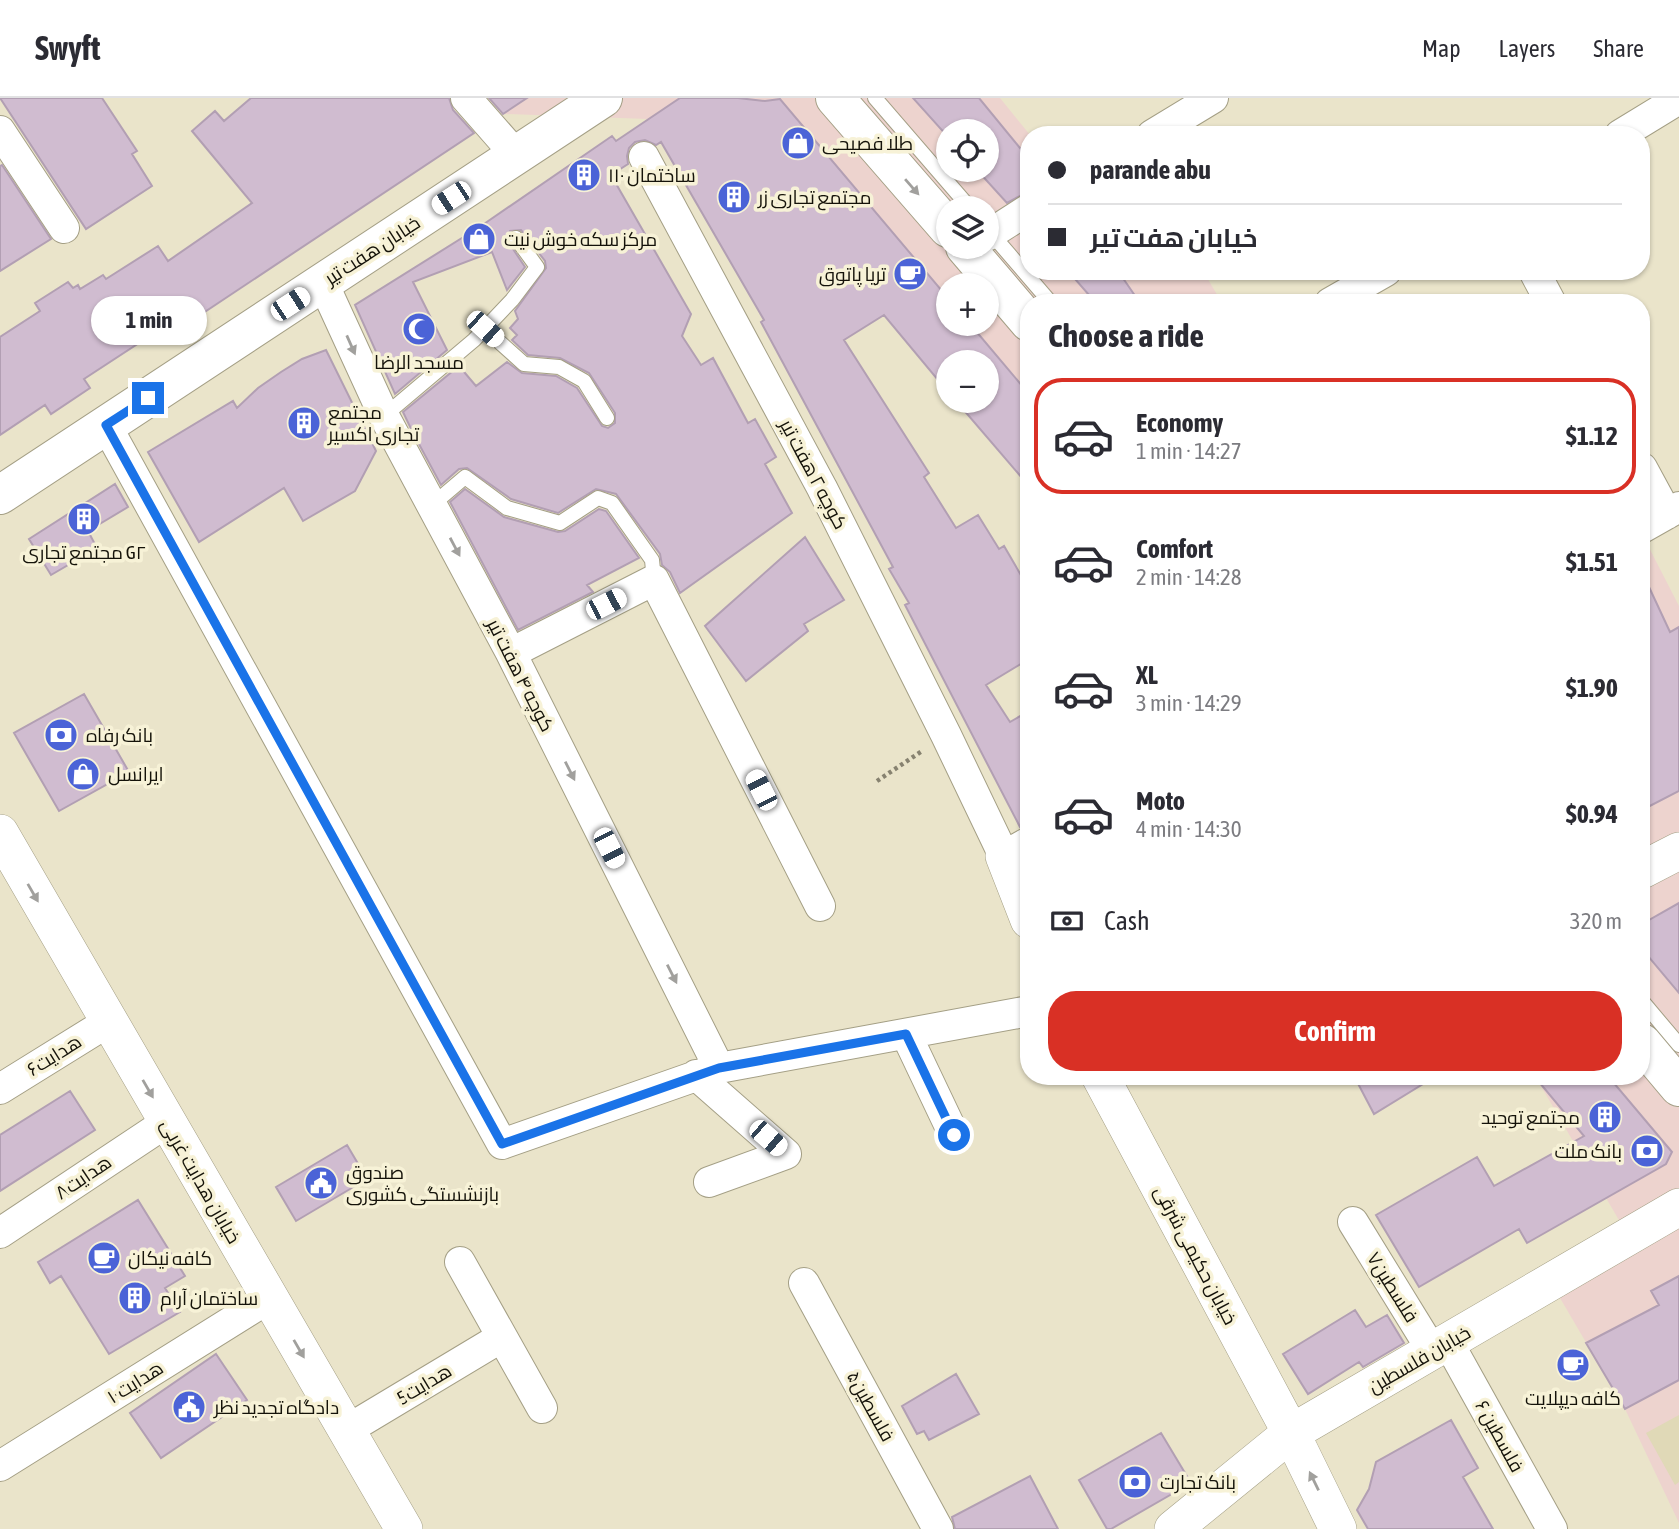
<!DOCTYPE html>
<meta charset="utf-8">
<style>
body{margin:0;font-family:"Asap Condensed",Cairo,sans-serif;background:#f7f7f7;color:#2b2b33;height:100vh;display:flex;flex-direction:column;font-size:26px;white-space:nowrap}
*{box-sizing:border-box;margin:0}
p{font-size:23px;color:#7c7c81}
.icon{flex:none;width:38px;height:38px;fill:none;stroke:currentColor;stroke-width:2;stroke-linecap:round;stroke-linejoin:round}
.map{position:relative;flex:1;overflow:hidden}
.sheet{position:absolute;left:1020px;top:196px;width:630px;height:791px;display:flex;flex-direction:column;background:#fff;border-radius:28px;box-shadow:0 2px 5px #0004}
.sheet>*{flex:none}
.guide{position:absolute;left:1020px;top:28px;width:630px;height:154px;border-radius:28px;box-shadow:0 2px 5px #0004;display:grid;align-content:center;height:154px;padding:0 28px;background:#fff}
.fabs{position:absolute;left:936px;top:21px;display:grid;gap:14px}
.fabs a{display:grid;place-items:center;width:63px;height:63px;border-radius:50%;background:#fff;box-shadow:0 2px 5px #0004;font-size:35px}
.end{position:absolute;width:32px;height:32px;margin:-16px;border:9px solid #1a73e8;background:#fff;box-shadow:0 0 0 4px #fff}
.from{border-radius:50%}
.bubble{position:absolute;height:49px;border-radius:24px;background:#fff;box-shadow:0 2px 5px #0004;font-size:23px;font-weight:700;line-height:49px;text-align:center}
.car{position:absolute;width:21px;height:42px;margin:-21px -10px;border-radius:9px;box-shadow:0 0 5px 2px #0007;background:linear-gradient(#fff 24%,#345 0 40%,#fff 0 76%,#345 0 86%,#fff 0)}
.guide b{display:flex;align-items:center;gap:24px;height:66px;font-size:26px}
.guide b+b{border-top:2px solid #e1e1e2}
.guide i{width:18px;height:18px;background:#2b2b33}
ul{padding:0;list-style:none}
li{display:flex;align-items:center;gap:21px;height:116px;margin:0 14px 10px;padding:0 14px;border:4px solid transparent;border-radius:28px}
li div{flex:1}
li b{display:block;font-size:26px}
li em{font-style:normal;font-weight:700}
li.on{border-color:#d93025}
li>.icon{width:63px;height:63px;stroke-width:1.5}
h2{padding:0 28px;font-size:32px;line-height:84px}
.pay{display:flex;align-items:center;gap:18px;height:77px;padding:0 28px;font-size:26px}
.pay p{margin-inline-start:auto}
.primary-button{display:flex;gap:14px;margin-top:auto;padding:14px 28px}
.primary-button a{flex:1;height:80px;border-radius:28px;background:#d93025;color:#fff;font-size:28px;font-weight:700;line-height:80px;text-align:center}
header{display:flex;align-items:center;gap:42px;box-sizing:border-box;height:98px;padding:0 35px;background:#fff;border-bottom:2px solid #e1e1e2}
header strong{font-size:33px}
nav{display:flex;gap:38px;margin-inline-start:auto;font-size:24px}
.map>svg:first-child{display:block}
</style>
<header>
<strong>Swyft</strong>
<nav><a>Map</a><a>Layers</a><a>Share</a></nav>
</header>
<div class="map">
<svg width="1679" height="1431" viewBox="0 0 1679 1431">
<rect width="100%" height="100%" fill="#eae4ca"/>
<path fill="#edd3ce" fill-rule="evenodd" d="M492,0H1000L1030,37L1029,173H1203L1222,205H1029V389L956,303H987V264H948V294L884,217L736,173L648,21L505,16ZM948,33H987V72H948ZM948,110H987V149H948ZM948,187H987V226H948Z
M1642,436L1679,508V1425L1625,1311L1560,1200L1634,1148L1538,983L1545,978H1642Z"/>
<path fill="#e0d9b7" d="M1679,1317V1384L1675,1387L1646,1335Z"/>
<path fill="#d0bcd0" stroke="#b29fb3" stroke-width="2" d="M0,0H102L137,53L132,56L152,88L86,131Z
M251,0H449L453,12L474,35L164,241L159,232L84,281L90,290L51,316L45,307L0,337V239L40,213L35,205L68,184L73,190L78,187L80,191L103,177L106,181L158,148L168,163L252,105L192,33L215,13L224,23Z
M489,0H527L503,16Z
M680,0H738L765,3L780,1L948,200V226H970L1029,296V388L956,303H987V264H948V294L884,217L844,242L929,375L924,379L956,430L978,417L999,451L1004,448L1029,491V561L986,587L1010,624L1029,613V727L1020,729L905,507L909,505L889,471L893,469L761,224L764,222L661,44L656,47L645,42L635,44L629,50L627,58L628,66L611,77L691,216L682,238L701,267L713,260L748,325L755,321L776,359L765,366L792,415L680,495L670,474L662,467L660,456L616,396L596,391L558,415L511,401L467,370L459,371L441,387L413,335L403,314L459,268L476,288L507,264L522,275L556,278L577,290L602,328L608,330L615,325V315L589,275L560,260L528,257L512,242L517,237L510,230L518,221L515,213L546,170L545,163L521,132L510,133L507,142L525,169L507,192L492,154L413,184L447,252L395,296L355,207L481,128L612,38L616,43Z
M913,0H979L1029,61V93L1007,105L977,72H987V33H948V39Z
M2,67L51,141L0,173V68Z
M1068,173H1118L1140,205H1096Z
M326,252L376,353L355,393L303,423L284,390L199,444L148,354L233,303L237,310L258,290L281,274L302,261Z
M115,386L128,409L88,433L97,450L51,477L29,441Z
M465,391L504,419L558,434L565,433L599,411L606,413L639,460L587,487L593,494L518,532L450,404Z
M805,439L844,502L804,526L808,533L746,583L705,528Z
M1642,474L1670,534L1679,529V693L1642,712Z
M84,596L129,674L59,713L14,635Z
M1679,805V895L1642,851V826Z
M1354,978H1436L1374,1016Z
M1534,978H1608L1672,1054L1666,1066L1527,1145L1519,1131L1419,1189L1376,1117L1477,1059L1494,1088L1584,1038Z
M70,993L95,1032L0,1093V1037Z
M347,1047L367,1081L296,1123L276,1089Z
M138,1102L185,1178L165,1190L180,1214L109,1256L61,1178L50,1185L38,1164Z
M1679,1178V1282L1625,1311L1586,1245L1659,1207L1651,1193Z
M1355,1212L1366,1229L1387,1217L1404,1245L1363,1269L1359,1264L1308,1296L1283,1256Z
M216,1256L247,1302L161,1360L130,1315Z
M956,1276L979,1316L929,1342L924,1333L917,1336L902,1308Z
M1451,1322L1478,1370L1463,1379L1493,1431H1368L1357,1412L1369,1391L1376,1364Z
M1161,1335L1191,1385L1111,1431H1107L1079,1382Z
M1030,1378L1058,1431H955L952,1419Z"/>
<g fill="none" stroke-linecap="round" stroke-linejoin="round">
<defs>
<path id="service" d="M875,0L970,110
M990,134L1051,205
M485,231L524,266L559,269L584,283L607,320
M384,318L474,242L512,202L537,169L516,140
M432,407L465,379L507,410L560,425L598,400L612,405L652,462L654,482
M1642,903L1679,947"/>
<path id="minor" d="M466,0L516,57
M0,33L64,130
M1152,37L1213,0
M1620,37L1679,1
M644,59L822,390L946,637L1004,758L1029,744
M987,138L1029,111
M1534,173L1551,205
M323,185L384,318L511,555L719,970
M1330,205L1386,173
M106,327L502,1046L719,970L1029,913
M1642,370L1667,416
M1642,430L1679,409
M511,555L654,482L820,808
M906,936L954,1037
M696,977L786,1056L709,1084
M0,991L108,924
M1353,1124L1433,1254
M0,1135L167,1024
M460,1164L542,1310
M804,1185L938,1431
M1448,1244L1552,1431
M347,1332L502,1239
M0,1368L269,1200"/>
<path id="tertiary" d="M0,735L404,1431
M1004,758L1029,822
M1642,772L1679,753
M1100,978L1291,1335L1338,1431
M1173,1431L1291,1335L1679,1109"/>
<path id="secondary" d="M835,0L948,130
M965,149L1029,224
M0,397L603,0
M1642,945L1679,989"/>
</defs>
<use href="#service" stroke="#a49f85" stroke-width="16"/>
<use href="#minor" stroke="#a49f85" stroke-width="32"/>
<use href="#tertiary" stroke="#a49f85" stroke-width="38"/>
<use href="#secondary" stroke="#a49f85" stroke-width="40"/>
<path stroke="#878270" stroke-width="4.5" stroke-dasharray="3.5 3.5" stroke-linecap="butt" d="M877,683L922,653"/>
<use href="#service" stroke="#fff" stroke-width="14"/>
<use href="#minor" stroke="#fff" stroke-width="30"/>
<use href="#tertiary" stroke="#fff" stroke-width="37"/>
<use href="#secondary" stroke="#fff" stroke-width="38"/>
</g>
<defs><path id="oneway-solid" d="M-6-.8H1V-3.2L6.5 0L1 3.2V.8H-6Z" transform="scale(1.75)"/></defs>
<g fill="#a1a09d">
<use href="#oneway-solid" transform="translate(912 89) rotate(49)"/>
<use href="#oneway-solid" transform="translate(351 247) rotate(66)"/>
<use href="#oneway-solid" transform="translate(455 449) rotate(62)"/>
<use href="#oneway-solid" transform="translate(570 673) rotate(63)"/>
<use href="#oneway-solid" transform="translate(33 795) rotate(60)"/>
<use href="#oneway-solid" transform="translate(672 876) rotate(63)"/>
<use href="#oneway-solid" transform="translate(148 991) rotate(60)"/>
<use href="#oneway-solid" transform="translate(299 1251) rotate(60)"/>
<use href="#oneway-solid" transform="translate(1314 1383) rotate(-116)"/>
</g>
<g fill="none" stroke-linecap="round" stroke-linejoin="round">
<path stroke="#1a73e8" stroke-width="9" d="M148,300L106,327L502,1046L719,970L906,936L954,1037"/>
</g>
<defs>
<symbol id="shop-disc" viewBox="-11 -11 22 22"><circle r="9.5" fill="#4b63d7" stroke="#f7f2d7"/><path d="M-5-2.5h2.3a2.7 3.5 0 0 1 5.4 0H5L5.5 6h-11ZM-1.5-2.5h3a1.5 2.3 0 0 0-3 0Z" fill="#fff"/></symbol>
<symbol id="building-disc" viewBox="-11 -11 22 22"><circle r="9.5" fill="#4b63d7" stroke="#f7f2d7"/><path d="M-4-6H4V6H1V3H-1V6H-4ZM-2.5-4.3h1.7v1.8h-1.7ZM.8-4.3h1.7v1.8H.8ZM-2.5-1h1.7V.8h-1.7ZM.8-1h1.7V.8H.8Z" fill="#fff"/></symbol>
<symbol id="cafe-disc" viewBox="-11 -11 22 22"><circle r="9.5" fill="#4b63d7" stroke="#f7f2d7"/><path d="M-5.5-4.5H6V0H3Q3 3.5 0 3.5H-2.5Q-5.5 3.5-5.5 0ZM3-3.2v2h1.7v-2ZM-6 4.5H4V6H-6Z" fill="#fff"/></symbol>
<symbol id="mosque-disc" viewBox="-11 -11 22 22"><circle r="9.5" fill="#4b63d7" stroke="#f7f2d7"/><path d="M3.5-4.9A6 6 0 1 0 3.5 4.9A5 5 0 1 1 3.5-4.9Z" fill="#fff"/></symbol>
<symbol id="bank-disc" viewBox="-11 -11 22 22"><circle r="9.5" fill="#4b63d7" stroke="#f7f2d7"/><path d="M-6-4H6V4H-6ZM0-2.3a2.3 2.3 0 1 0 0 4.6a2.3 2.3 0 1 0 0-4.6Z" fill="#fff"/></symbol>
<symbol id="civic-disc" viewBox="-11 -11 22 22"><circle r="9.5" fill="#4b63d7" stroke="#f7f2d7"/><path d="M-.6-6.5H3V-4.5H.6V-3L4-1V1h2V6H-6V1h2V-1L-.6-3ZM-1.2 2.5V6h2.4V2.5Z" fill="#fff"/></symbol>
</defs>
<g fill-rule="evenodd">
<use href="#shop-disc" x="779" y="26" width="38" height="38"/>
<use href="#building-disc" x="565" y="58" width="38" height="38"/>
<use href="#building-disc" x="715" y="80" width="38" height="38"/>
<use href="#shop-disc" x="460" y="122" width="38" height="38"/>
<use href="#cafe-disc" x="891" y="157" width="38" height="38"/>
<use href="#mosque-disc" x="400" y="212" width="38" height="38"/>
<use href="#building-disc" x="285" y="306" width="38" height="38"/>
<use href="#building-disc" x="65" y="402" width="38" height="38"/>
<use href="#bank-disc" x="42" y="618" width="38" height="38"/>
<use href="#shop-disc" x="64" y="657" width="38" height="38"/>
<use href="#building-disc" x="1586" y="1000" width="38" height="38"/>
<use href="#bank-disc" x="1628" y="1034" width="38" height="38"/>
<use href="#civic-disc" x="302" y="1066" width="38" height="38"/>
<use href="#cafe-disc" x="85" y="1141" width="38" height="38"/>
<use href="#building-disc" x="116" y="1181" width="38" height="38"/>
<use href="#cafe-disc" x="1554" y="1248" width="38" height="38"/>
<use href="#civic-disc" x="170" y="1290" width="38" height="38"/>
<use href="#bank-disc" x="1116" y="1365" width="38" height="38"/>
</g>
<g text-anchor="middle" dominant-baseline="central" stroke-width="7" stroke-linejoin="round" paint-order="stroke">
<g font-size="19" fill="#141209" stroke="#f7f2d7" text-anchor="start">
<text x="822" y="45">طلا فصیحی</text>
<text x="608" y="77">ساختمان ۱۱۰</text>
<text x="758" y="99">مجتمع تجاری زر</text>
<text x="504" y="141">مرکز سکه خوش نیت</text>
<text x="886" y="176" text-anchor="end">تریا پاتوق</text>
<text x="419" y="264" text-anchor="middle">مسجد الرضا</text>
<text x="328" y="314">مجتمع<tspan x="328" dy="22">تجاری اکسیر</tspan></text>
<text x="84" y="454" text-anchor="middle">مجتمع تجاری G۲</text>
<text x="86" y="637">بانک رفاه</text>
<text x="108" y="676">ایرانسل</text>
<text x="1580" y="1019" text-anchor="end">مجتمع توحید</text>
<text x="1622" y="1053" text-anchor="end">بانک ملت</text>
<text x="346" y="1074">صندوق<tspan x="346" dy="22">بازنشستگی کشوری</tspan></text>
<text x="128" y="1160">کافه نیکان</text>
<text x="160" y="1200">ساختمان آرام</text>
<text x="1573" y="1300" text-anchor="middle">کافه دیپلایت</text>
<text x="214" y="1309">دادگاه تجدید نظر</text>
<text x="1160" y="1384">بانک تجارت</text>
</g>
<g font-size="19" fill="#141209" stroke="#f7f2d7">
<text transform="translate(372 152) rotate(-33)">خیابان هفت تیر</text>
<text transform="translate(814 376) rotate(62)">کوچه ۲ هفت تیر</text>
<text transform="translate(521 577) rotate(63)">کوچه ۴ هفت تیر</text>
<text transform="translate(54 957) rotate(-32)">هدایت۶</text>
<text transform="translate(83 1079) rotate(-34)">هدایت۸</text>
<text transform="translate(201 1083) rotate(60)">خیابان هدایت غربی</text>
<text transform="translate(1196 1157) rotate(62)">خیابان حکیمی شرقی</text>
<text transform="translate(1393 1189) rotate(58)">۷فلسطین</text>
<text transform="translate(1419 1261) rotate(-30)">خیابان فلسطین</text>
<text transform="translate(135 1284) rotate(-32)">هدایت۱۰</text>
<text transform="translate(424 1286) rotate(-31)">5هدایت</text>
<text transform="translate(871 1308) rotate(61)">فلسطین۵</text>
<text transform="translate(1500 1338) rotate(61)">فلسطین ۶</text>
</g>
</g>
</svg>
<div class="fabs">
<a><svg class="icon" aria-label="locate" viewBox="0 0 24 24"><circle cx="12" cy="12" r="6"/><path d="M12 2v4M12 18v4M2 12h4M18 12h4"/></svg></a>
<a><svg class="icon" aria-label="layers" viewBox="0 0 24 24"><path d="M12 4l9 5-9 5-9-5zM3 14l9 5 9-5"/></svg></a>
<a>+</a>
<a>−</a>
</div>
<i class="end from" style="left:954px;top:1037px"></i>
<i class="end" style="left:148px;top:300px"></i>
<div class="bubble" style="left:91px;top:198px;width:116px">1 min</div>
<i class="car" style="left:451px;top:100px;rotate:237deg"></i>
<i class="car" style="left:290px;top:206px;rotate:57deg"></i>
<i class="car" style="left:485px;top:231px;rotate:132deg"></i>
<i class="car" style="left:606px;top:506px;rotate:63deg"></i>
<i class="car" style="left:761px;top:692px;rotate:333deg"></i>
<i class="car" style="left:609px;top:750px;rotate:153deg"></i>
<i class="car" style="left:768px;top:1040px;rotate:131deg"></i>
<div class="guide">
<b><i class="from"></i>parande abu</b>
<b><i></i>خیابان هفت تیر</b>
</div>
<section class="sheet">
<h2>Choose a ride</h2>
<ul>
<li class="on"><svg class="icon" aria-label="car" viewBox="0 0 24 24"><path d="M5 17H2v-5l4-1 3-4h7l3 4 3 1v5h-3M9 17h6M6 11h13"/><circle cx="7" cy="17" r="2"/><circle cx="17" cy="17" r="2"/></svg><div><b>Economy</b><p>1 min · 14:27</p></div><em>$1.12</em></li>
<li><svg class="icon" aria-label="car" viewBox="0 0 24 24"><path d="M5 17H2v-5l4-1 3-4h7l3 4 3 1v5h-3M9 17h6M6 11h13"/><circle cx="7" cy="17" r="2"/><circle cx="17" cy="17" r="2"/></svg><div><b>Comfort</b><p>2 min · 14:28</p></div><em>$1.51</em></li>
<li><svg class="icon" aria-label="car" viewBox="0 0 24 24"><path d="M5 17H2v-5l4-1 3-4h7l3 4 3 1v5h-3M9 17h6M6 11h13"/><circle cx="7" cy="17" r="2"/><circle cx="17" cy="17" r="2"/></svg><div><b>XL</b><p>3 min · 14:29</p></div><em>$1.90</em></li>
<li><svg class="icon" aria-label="car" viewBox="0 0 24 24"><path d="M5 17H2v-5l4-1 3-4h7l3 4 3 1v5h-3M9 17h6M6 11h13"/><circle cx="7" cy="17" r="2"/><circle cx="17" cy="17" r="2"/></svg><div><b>Moto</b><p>4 min · 14:30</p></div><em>$0.94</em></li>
</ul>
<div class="pay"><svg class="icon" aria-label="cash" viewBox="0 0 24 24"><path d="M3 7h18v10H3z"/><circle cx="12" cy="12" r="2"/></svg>Cash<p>320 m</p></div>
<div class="primary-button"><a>Confirm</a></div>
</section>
</div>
